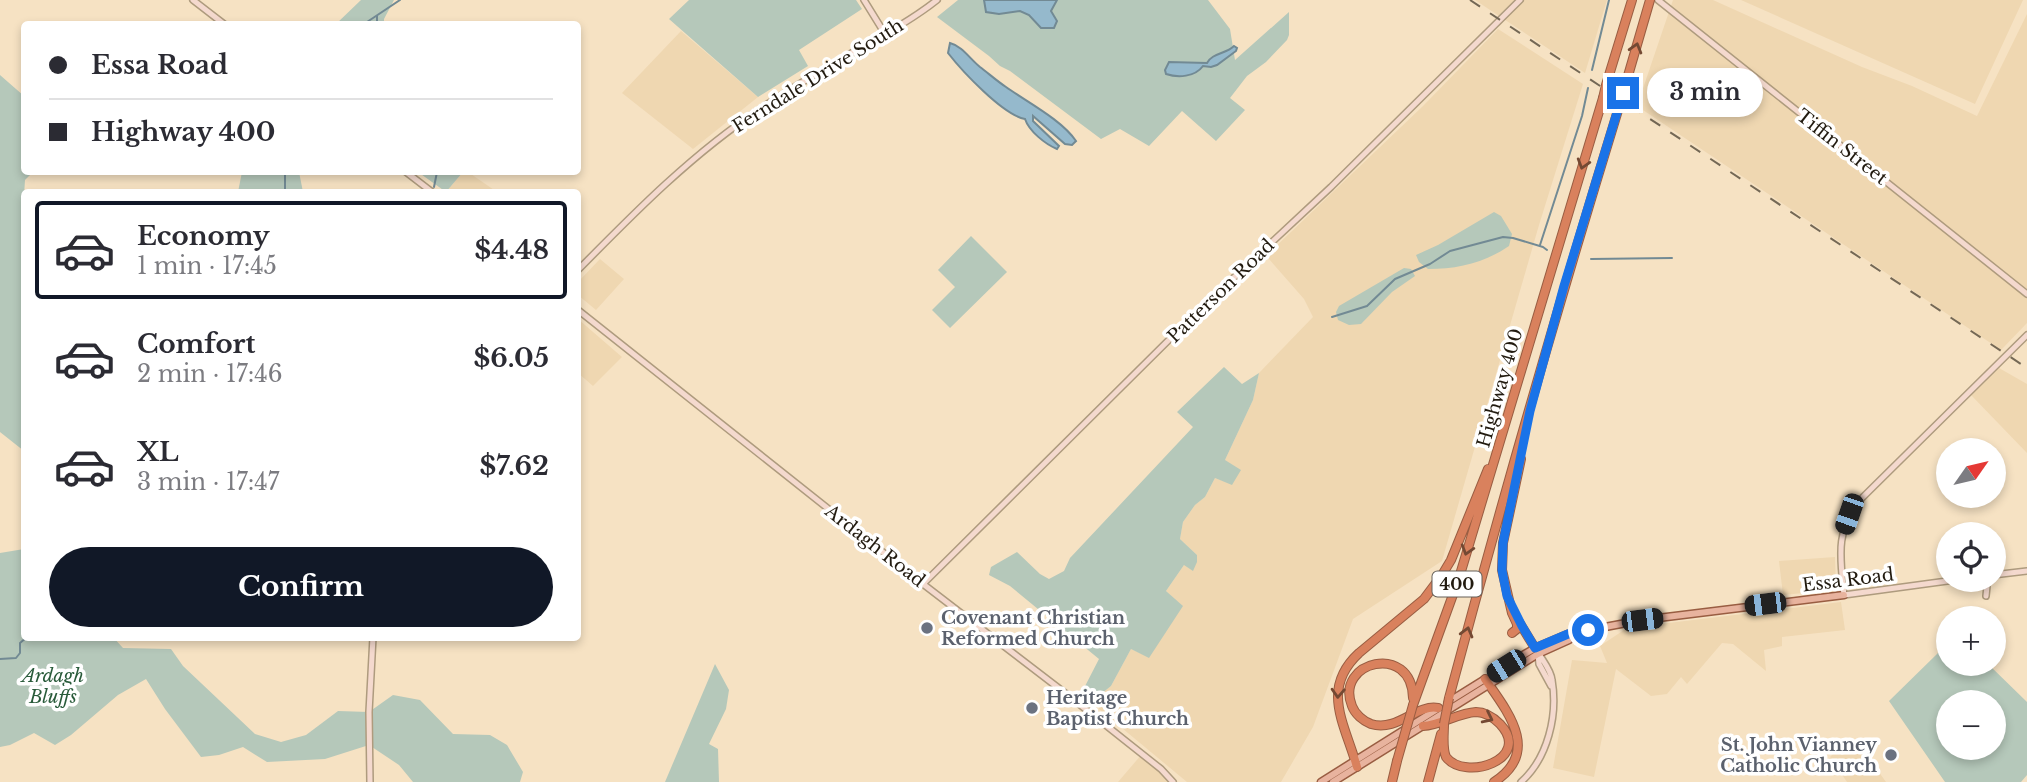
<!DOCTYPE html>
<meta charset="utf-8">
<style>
body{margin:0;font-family:"Libre Baskerville",serif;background:#f7f7f7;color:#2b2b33;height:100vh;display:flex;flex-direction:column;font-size:26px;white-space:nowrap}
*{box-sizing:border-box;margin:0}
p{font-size:23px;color:#7c7c81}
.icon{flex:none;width:38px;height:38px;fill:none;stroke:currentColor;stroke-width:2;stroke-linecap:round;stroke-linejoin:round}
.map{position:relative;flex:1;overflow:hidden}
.panel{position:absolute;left:21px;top:189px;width:560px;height:452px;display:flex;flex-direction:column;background:#fff;border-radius:7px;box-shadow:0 4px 10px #0003}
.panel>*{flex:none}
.hud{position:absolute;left:21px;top:21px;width:560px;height:154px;border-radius:7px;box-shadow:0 4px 10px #0003;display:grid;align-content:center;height:154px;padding:0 28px;background:#fff}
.needle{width:46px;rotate:56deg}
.controls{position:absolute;left:1936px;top:438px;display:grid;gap:14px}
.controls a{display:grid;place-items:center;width:70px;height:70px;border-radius:50%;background:#fff;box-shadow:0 4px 10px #0003;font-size:35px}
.end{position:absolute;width:32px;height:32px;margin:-16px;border:9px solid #1a73e8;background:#fff;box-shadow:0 0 0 4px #fff}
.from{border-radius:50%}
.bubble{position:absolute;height:49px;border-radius:24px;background:#fff;box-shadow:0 4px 10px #0003;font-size:23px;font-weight:700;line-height:49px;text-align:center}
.car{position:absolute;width:21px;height:42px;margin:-21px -10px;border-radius:9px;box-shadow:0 0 5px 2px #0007;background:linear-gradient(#222 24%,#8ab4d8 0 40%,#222 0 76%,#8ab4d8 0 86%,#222 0)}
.hud b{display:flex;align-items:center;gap:24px;height:66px;font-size:26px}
.hud b+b{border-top:2px solid #e1e1e2}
.hud i{width:18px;height:18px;background:#2b2b33}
ul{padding:12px 0 0;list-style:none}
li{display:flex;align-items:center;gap:21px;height:98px;margin:0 14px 10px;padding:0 14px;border:4px solid transparent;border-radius:7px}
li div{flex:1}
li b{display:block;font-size:26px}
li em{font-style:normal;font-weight:700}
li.on{border-color:#111827}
li>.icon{width:63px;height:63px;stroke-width:1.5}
.action{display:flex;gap:14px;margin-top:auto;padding:14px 28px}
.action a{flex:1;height:80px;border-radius:42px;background:#111827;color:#fff;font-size:28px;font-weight:700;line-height:80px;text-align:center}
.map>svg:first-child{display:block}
</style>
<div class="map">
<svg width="2027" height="782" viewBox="0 0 2027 782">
<rect width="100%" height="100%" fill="#f6e2c3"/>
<path fill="#efd7b1" d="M1475,0H1607L1585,73Z
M1673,0H1713L1862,67L1912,86L1977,116L2027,14V323L2001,350L1637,106Z
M1741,0H2023L1975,104Z
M1498,29L1583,84L1539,225L1442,561L1353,619L1313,727L1281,782H1187L1099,709L1096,698L1111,686L1131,649L1149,657L1182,606L1166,591L1184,565L1197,555L1180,539L1183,522L1195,505L1205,497L1215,478L1232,484L1225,460L1253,400L1259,373L1313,317L1304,299L1269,259L1268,254L1423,106Z
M681,31L758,97L693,149L622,93Z
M463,172H468L497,192H446Z
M600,259L624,279L596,310L578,295V282Z
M578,319L622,357L593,386L578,373Z
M1999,368L2027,384V453L1971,395Z
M1835,557L1836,587L1833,590L1783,595L1779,561Z
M1841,602L1845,630L1782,637V646L1764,650L1766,671L1733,644L1722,643L1687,684L1681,677L1667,694L1651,696L1616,669L1594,777L1553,768L1572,660L1607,663L1600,646L1627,628Z
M1841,746L1866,754L1886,782H1847L1830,757Z
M1142,754L1173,782H1118Z"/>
<path fill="#b5c8ba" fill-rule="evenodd" d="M361,0H394L384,19V24H336Z
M689,0H856L862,9L799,50L808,66L758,97L669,19Z
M958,0H1208L1230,29L1235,60L1289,12V35L1287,40L1266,62L1247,76L1230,98L1245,110L1216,141L1182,111L1149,146L1120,129L1101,139L1010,71L1000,66L989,56L937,17Z
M0,75L24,96V172H33L25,180L22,227L24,243V451L0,432Z
M242,172H299L303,192H238Z
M418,172H463L446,192Z
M1494,212L1501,216L1512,234L1509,246C1484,263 1458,269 1428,269L1419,262L1416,255L1438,245Z
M971,236L1007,272L950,328L932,310L955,287L938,270Z
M1404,268L1411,269L1415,276L1392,292L1361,324L1349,325L1338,320L1336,312L1339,306Z
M1224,367L1242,384L1259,373L1253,400L1225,460L1241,470L1232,485L1215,478L1205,497L1195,505L1183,522L1180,539L1197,555V562L1193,571L1184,565L1166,591L1183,606L1149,658L1131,649L1111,686L1096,698L1082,692L1099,659L1010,586L989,575L991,567L1017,552L1040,574L1049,579L1064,571L1070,558L1193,427L1177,412Z
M24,549V637H113L123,648L171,649L183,666L255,734L281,742L306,735L338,711L369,712L393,695L420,700L453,734L490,735L507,745L523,772L520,782H413L399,765L369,745L325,759L267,762L243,747L219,755L201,757L165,709L146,679L118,695L71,735L55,745L34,733L10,745L0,747V553Z
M1948,641V663H1987L2027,702V775L2021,782H1945L1889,701L1937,654ZM1948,702H1993V747H1948Z
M715,664L729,690L726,709L709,744L718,749L719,782H665Z"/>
<path fill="#95b9cc" stroke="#728a94" stroke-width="2" d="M984,0H1057L1051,11L1057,21L1054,28H1041L1029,15L1020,11L999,14L986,12Z
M950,43C962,46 970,59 980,67C988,73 997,81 1006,87C1027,102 1062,120 1076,141L1072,145L1065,144L1033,116V121L1059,146L1057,149C1045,144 1029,131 1025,119C1003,115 962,71 948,53Z
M1234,46L1237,48L1236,51L1217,65L1211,67L1203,66C1195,77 1178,78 1166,74L1165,70L1169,62L1207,63C1212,53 1226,54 1234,46Z"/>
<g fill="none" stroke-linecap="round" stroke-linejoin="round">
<path stroke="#728a94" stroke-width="2" d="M377,16V24
M364,24L400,0
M1592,70L1609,0
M285,172V192
M434,187L437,172
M1540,245L1582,116L1588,88
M1591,259L1672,258
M1332,317L1367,306L1395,279L1430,264L1450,251L1503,237L1513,238L1543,247L1547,250
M0,659L16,658L20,653V643L27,637"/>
<defs>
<path id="secondary" d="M193,0L224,24
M864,0L885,34
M1658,0L2027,294
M406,172L432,192
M578,270C635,212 694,152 763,107C793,87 824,69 855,51C883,36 912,20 937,0
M578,310L923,584L1069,696L1161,769L1173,782
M1993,575L2027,571
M1962,579L1844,595C1840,556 1835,531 1861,499L2027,335
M1980,579L1987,586L1986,596
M923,584L1197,312L1331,187L1520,0
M1538,654L1539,664L1551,686
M370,782L369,712L373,637
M1521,782C1548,758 1558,715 1552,680C1551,669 1541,659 1537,650"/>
<path id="primary" d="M1493,673L1535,648L1568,634L1642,620L1844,595
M1448,702L1485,679
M1321,782L1439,708
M1333,782L1538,654L1569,640L1573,635"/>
<path id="highway" d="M1606,85L1632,0
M1623,93L1650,0
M1519,622L1535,648
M1512,633L1517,629V624L1512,613L1502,570L1503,543L1521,459
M1485,679C1508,712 1541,752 1494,782
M1413,698C1412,642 1334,661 1352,706C1355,714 1363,721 1371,724C1398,732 1416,704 1438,708
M1449,698C1502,500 1559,303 1619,107
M1413,705L1459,578L1603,98
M1423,726C1441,725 1458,713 1476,712C1485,712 1494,718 1500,724C1533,759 1465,782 1446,757C1442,748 1444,734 1444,724
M1357,767C1345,724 1320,689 1359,653L1424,599L1442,575L1451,560L1488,469
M1392,782L1397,761
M1428,782L1441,734"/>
</defs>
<use href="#secondary" stroke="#ae9b7e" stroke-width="8"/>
<use href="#primary" stroke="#995d42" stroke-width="9"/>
<use href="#highway" stroke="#995d42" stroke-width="10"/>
<use href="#secondary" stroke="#f4d9ce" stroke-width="5"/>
<use href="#primary" stroke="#e8b39e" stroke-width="6"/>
<use href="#highway" stroke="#d9815d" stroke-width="8"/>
<path stroke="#746855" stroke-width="2" stroke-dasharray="12 12" stroke-linecap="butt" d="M1470,0L2027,368"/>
<defs>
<path id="highway-bridge" d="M1603,98L1606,85
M1619,107L1623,93
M1444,724L1449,698
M1397,761L1413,705"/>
</defs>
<use href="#highway-bridge" stroke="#995d42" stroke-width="10" stroke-linecap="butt"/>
<use href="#highway-bridge" stroke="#d9815d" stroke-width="8"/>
</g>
<defs><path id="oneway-chevron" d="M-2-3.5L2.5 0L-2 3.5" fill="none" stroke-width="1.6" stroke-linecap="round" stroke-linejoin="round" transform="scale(1.75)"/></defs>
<g stroke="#744933">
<use href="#oneway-chevron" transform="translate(1636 48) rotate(-74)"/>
<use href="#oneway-chevron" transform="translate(1583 164) rotate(107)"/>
<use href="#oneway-chevron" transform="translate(1467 550) rotate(107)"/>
<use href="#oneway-chevron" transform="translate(1467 632) rotate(-75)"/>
<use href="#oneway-chevron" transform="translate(1338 693) rotate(93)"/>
<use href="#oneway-chevron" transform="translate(1488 718) rotate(26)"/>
</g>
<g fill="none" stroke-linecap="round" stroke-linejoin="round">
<path stroke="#1a73e8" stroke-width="9" d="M1588,630L1568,634L1535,648L1522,626L1507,596L1502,570L1503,543L1530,411L1564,286L1623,93"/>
</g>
<g fill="#6b7280" stroke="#fff" stroke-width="2.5">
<circle cx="927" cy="628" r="7"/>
<circle cx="1032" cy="708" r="7"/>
<circle cx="1891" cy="755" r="7"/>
</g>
<g text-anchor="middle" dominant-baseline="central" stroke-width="7" stroke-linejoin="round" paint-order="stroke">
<rect fill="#fff" stroke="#645f58" stroke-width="2" x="1432.5" y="571.5" width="49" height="25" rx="5"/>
<g font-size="16" font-weight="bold" fill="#221b10">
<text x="1457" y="584">400</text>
</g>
<g font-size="18" fill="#221b10" stroke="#fff">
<text transform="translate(818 76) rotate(-32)">Ferndale Drive South</text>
<text transform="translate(1842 147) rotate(38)">Tiffin Street</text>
<text transform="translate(1221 291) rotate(-44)">Patterson Road</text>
<text transform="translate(1500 388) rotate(-74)">Highway 400</text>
<text transform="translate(875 546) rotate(38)">Ardagh Road</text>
<text transform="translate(1848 580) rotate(-7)">Essa Road</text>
</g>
<g font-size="18" font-weight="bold" fill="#5b616d" stroke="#fff" text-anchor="start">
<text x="941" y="618">Covenant Christian<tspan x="941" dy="21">Reformed Church</tspan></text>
<text x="1046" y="698">Heritage<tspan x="1046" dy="21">Baptist Church</tspan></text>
<text x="1877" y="745" text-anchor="end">St. John Vianney<tspan x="1877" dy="21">Catholic Church</tspan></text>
</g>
<g font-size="18" font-style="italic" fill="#295b3a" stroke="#fff">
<text x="53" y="676">Ardagh<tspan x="53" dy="21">Bluffs</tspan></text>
</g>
</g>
</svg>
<div class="controls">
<a><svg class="needle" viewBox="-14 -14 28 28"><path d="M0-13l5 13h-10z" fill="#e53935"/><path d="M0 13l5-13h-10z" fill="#7c7c81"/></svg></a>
<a><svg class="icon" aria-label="locate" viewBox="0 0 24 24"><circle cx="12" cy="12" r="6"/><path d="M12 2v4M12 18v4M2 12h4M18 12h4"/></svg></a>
<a>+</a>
<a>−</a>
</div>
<i class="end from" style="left:1588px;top:630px"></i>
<i class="end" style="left:1623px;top:93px"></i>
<div class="bubble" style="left:1647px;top:68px;width:116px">3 min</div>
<i class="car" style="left:1849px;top:514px;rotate:199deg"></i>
<i class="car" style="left:1765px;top:604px;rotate:263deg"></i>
<i class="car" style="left:1642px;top:620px;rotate:83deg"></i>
<i class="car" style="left:1506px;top:666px;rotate:238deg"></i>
<div class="hud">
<b><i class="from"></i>Essa Road</b>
<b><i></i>Highway 400</b>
</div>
<section class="panel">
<ul>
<li class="on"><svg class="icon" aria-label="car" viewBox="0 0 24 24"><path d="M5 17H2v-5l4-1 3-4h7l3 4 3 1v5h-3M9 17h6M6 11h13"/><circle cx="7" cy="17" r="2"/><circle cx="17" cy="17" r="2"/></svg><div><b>Economy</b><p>1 min · 17:45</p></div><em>$4.48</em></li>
<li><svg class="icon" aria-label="car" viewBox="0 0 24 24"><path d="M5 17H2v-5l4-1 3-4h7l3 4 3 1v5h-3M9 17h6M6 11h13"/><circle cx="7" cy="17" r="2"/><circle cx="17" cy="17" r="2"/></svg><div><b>Comfort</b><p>2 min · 17:46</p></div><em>$6.05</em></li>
<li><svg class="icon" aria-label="car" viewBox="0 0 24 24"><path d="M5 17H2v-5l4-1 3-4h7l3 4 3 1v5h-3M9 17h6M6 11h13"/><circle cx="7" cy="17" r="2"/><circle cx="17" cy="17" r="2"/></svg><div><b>XL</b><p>3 min · 17:47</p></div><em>$7.62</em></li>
</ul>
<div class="action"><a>Confirm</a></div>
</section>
</div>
